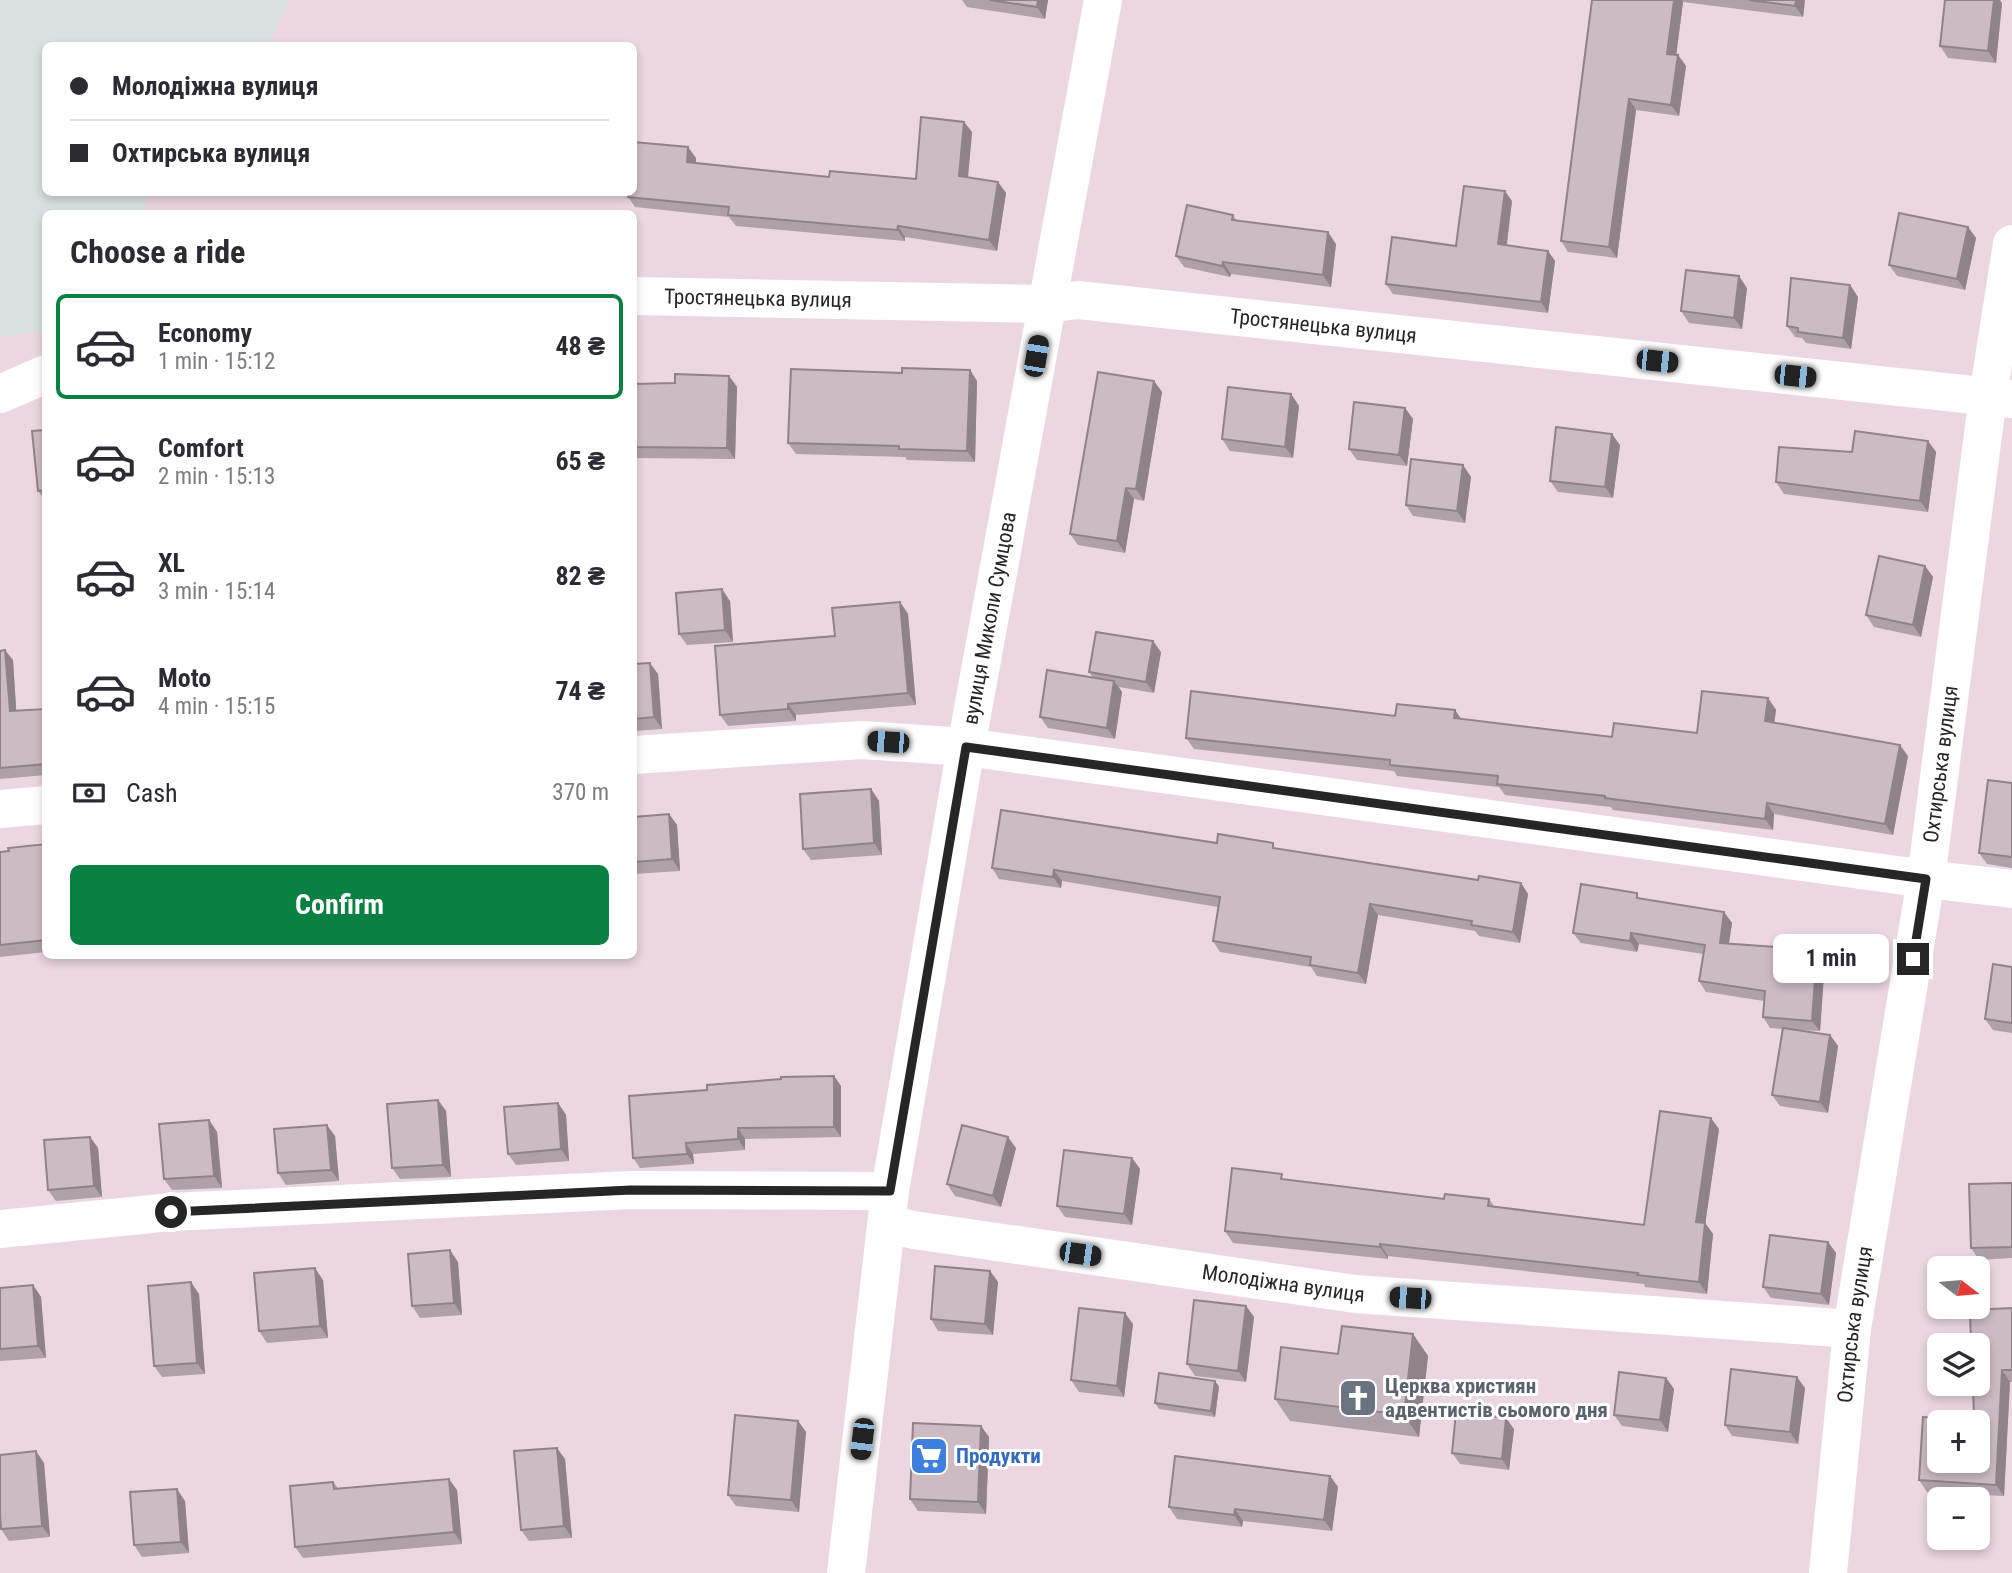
<!DOCTYPE html>
<meta charset="utf-8">
<style>
body{margin:0;font-family:"Roboto Condensed",sans-serif;background:#f2f2f3;color:#2b2b33;height:100vh;display:flex;flex-direction:column;font-size:26px;white-space:nowrap}
*{box-sizing:border-box;margin:0}
p{font-size:23px;color:#7c7c81}
.icon{flex:none;width:38px;height:38px;fill:none;stroke:currentColor;stroke-width:2;stroke-linecap:round;stroke-linejoin:round}
.map{position:relative;flex:1;overflow:hidden}
.details{position:absolute;left:42px;top:210px;width:595px;height:749px;display:flex;flex-direction:column;background:#fff;border-radius:10px;box-shadow:0 4px 10px #0003}
.details>*{flex:none}
.guide{position:absolute;left:42px;top:42px;width:595px;height:154px;border-radius:10px;box-shadow:0 4px 10px #0003;display:grid;align-content:center;height:154px;padding:0 28px;background:#fff}
.needle{width:46px;rotate:106deg}
.tools{position:absolute;left:1927px;top:1256px;display:grid;gap:14px}
.tools a{display:grid;place-items:center;width:63px;height:63px;border-radius:10px;background:#fff;box-shadow:0 4px 10px #0003;font-size:35px}
.end{position:absolute;width:32px;height:32px;margin:-16px;border:9px solid #262626;background:#fff;box-shadow:0 0 0 4px #fff}
.from{border-radius:50%}
.bubble{position:absolute;height:49px;border-radius:10px;background:#fff;box-shadow:0 4px 10px #0003;font-size:23px;font-weight:700;line-height:49px;text-align:center}
.car{position:absolute;width:21px;height:42px;margin:-21px -10px;border-radius:9px;box-shadow:0 0 5px 2px #0007;background:linear-gradient(#222 24%,#8ab4d8 0 40%,#222 0 76%,#8ab4d8 0 86%,#222 0)}
.guide b{display:flex;align-items:center;gap:24px;height:66px;font-size:26px}
.guide b+b{border-top:2px solid #e1e1e2}
.guide i{width:18px;height:18px;background:#2b2b33}
ul{padding:0;list-style:none}
li{display:flex;align-items:center;gap:21px;height:105px;margin:0 14px 10px;padding:0 14px;border:4px solid transparent;border-radius:10px}
li div{flex:1}
li b{display:block;font-size:26px}
li em{font-style:normal;font-weight:700}
li.on{border-color:#0b8043}
li>.icon{width:63px;height:63px;stroke-width:1.5}
h2{padding:0 28px;font-size:32px;line-height:84px}
.pay{display:flex;align-items:center;gap:18px;height:77px;padding:0 28px;font-size:26px}
.pay p{margin-inline-start:auto}
.cta{display:flex;gap:14px;margin-top:auto;padding:14px 28px}
.cta a{flex:1;height:80px;border-radius:10px;background:#0b8043;color:#fff;font-size:28px;font-weight:700;line-height:80px;text-align:center}
.map>svg:first-child{display:block}
</style>
<div class="map">
<svg width="2012" height="1573" viewBox="0 0 2012 1573">
<rect width="100%" height="100%" fill="#ebd6e1"/>
<path fill="#d8e0e2" d="M0,0H288V3L268,45L46,46V192L148,193L143,213L46,214L45,331L0,337Z"/>
<g fill="none" stroke-linecap="round" stroke-linejoin="round">
<g stroke="#fff" stroke-width="38">
<path id="s1" d="M634,296L1046,304L1078,300L2012,399"/>
<path d="M0,394L46,374"/>
<path d="M634,755L862,740L966,747L1926,879L2012,889"/>
<path d="M0,809L46,805"/>
<path id="s2" d="M887,1224L914,1230L1355,1294L1852,1329"/>
<path d="M0,1229L171,1212L631,1190L890,1191"/>
<path id="s3" d="M846,1573L890,1191L966,747L1103,0"/>
<path id="s4" d="M1828,1573L1852,1329L1926,879L1988,396L2012,244"/>
</g>
</g>
<path fill="#afa1a9" d="M962,0H1048L1045,19L967,7Z
M1589,0H1805L1803,17L1683,2L1676,55H1678L1686,66L1679,116L1636,110L1617,258L1568,252L1561,241L1592,0Z
M2002,3L1996,63L1948,58L1940,46Z
M964,122L972,132L968,177L998,182L1006,193L997,251L905,237V241L736,226L729,217L635,207L628,197L696,158V163L829,177L916,179Z
M1512,201L1507,245L1548,251L1555,261L1548,313L1393,294L1386,284L1456,246Z
M1233,215L1237,221L1336,244L1331,287L1231,274L1230,277L1184,267L1176,256Z
M1968,227L1976,238L1965,290L1897,276L1889,265Z
M1850,285L1858,297L1851,349L1806,343L1802,338L1795,337L1787,326Z
M1747,288L1742,329L1689,323L1681,311Z
M970,370L977,381L975,462L907,460L905,457L796,454L788,443L902,373Z
M729,376L737,387L735,459L634,458V384L675,383Z
M1154,381L1162,392L1144,501L1134,499L1125,553L1078,545L1070,534Z
M1291,394L1299,406L1293,458L1230,451L1222,439Z
M1405,408L1413,419L1407,466L1357,460L1349,449Z
M46,430V502L38,491Z
M1928,441L1936,452L1928,512L1784,494L1776,482L1852,452Z
M1620,445L1613,498L1558,492L1550,481Z
M1463,465L1471,477L1465,523L1413,516L1406,505Z
M1925,566L1933,577L1921,637L1874,627L1866,615Z
M730,601L733,642L687,645L679,634Z
M900,602L908,614L916,705L796,715V721L728,726L720,715L835,636Z
M0,651L13,660L16,711L46,709V775L0,779Z
M1161,652L1154,693L1119,687L1122,692L1115,739L1048,728L1040,717L1093,678L1089,672Z
M634,664L658,674L662,729L634,731Z
M1768,698L1776,710L1774,723L1908,756L1893,835L1774,814L1773,830L1613,810L1611,807L1505,795L1499,787L1397,776L1394,771L1194,749L1186,738L1455,710L1461,719L1612,737L1697,733Z
M2012,783V868L1987,864L1979,853Z
M871,789L879,801L882,855L811,860L803,849Z
M669,814L677,825L680,871L634,874V817Z
M1217,843L1278,849L1478,880L1521,883L1528,894L1520,943L1479,936L1475,931L1378,915L1366,984L1317,976L1311,967L1220,952L1213,941L1218,907L1062,881L1061,888L999,879L992,868Z
M46,844V952L0,957V852Z
M1641,899L1724,912L1732,923L1729,944L1817,950L1825,960L1820,1031L1794,1030L1830,1035L1838,1046L1828,1113L1780,1106L1772,1095L1782,1029L1770,1028L1763,1017L1764,1001L1706,992L1699,981L1703,954L1639,944L1637,952L1581,943L1573,933Z
M2012,967V1033L1993,1030L1985,1019Z
M834,1076L841,1086V1137L745,1139V1150L693,1154L694,1164L640,1168L633,1158L707,1090Z
M438,1100L446,1111L451,1177L400,1179L392,1168Z
M558,1103L566,1115L569,1161L516,1165L508,1154Z
M209,1120L217,1132L222,1188L172,1190L164,1179Z
M1719,1129L1705,1223L1713,1234L1707,1294L1645,1287L1644,1284L1388,1256V1259L1233,1243L1225,1231L1286,1179L1444,1199H1489L1494,1206L1644,1225Z
M335,1136L339,1181L286,1185L278,1173Z
M90,1137L98,1148L102,1197L56,1201L48,1190Z
M1016,1148L1001,1207L955,1196L947,1184Z
M1132,1158L1140,1169L1132,1225L1065,1217L1057,1206Z
M2012,1183V1258L1979,1260L1971,1248Z
M1828,1242L1836,1253L1829,1305L1771,1298L1763,1287Z
M458,1262L462,1315L420,1318L412,1306Z
M990,1271L998,1282L993,1335L938,1331L931,1319Z
M323,1280L328,1338L267,1343L259,1331Z
M33,1285L41,1297L46,1358L0,1361V1288Z
M199,1294L205,1374L162,1377L154,1366Z
M1246,1306L1254,1317L1246,1382L1195,1376L1187,1364Z
M2012,1308V1382H2010L2004,1496L1927,1492L1919,1480L1974,1420Z
M1133,1324L1124,1397L1079,1392L1071,1380Z
M1413,1334L1428,1356L1419,1437L1290,1421L1275,1399L1338,1354Z
M1666,1378L1674,1389L1668,1432L1622,1426L1614,1415Z
M1215,1381L1219,1387L1215,1417L1159,1409L1155,1403Z
M1805,1388L1798,1444L1732,1436L1725,1425Z
M798,1421L806,1432L799,1512L736,1506L728,1495Z
M981,1426L989,1437L986,1514L918,1511L910,1499Z
M1514,1429L1509,1470L1460,1464L1452,1453Z
M565,1459L572,1538L529,1541L521,1530Z
M44,1463L50,1537L9,1541L1,1529Z
M1330,1476L1338,1487L1332,1531L1243,1521L1242,1527L1177,1519L1169,1507Z
M333,1482L338,1488L457,1490L462,1544L303,1558L295,1547Z
M185,1501L189,1553L142,1557L134,1545Z"/>
<path fill="#8f8389" d="M1038,0H1048L1045,19L1037,7Z
M1674,0H1682L1683,2L1675,65L1667,54Z
M1796,0H1805L1803,17L1795,6Z
M1994,0H2000L2002,3L1996,63L1988,51Z
M1678,55L1686,66L1679,116L1671,105Z
M1629,99L1636,110L1617,258L1609,247Z
M964,122L972,132L967,187L959,176Z
M688,147L696,158L695,173L687,162Z
M998,182L1006,193L997,251L989,240Z
M1505,191L1512,201L1505,255L1498,244Z
M898,226L905,237V241L897,230Z
M1968,227L1976,238L1965,290L1957,279Z
M1328,232L1336,244L1331,287L1323,275Z
M1548,251L1555,261L1548,313L1541,302Z
M1223,262L1231,274L1230,277L1222,266Z
M1739,276L1747,288L1742,329L1734,318Z
M1850,285L1858,297L1851,349L1843,338Z
M970,370L977,381L975,462L967,451Z
M729,376L737,387L735,459L727,448Z
M1154,381L1162,392L1144,501L1136,489Z
M1291,394L1299,406L1293,458L1285,447Z
M1405,408L1413,419L1407,466L1399,455Z
M1612,434L1620,445L1613,498L1605,487Z
M1928,441L1936,452L1928,512L1920,501Z
M1463,465L1471,477L1465,523L1457,511Z
M1126,488L1134,499L1125,553L1117,541Z
M1925,566L1933,577L1921,637L1913,625Z
M722,589L730,601L733,642L725,630Z
M900,602L908,614L916,705L908,693Z
M1153,641L1161,652L1154,693L1146,682Z
M5,650L13,660L17,722L10,711Z
M650,663L658,674L662,729L654,717Z
M1114,681L1122,692L1115,739L1107,728Z
M1768,698L1776,710L1773,733L1765,721Z
M788,704L796,715V721L788,709Z
M1455,710L1463,722L1454,718Z
M1900,745L1908,756L1893,835L1885,824Z
M871,789L879,801L882,855L874,843Z
M1767,803L1774,814L1773,830L1765,819Z
M669,814L677,825L680,871L672,859Z
M1054,870L1062,881L1061,888L1053,877Z
M1521,883L1528,894L1520,943L1513,932Z
M1370,904L1378,915L1366,984L1358,973Z
M1724,912L1732,923L1727,954L1720,943Z
M1631,933L1639,944L1637,952L1630,941Z
M1817,950L1825,960L1820,1031L1812,1021Z
M1830,1035L1838,1046L1828,1113L1820,1102Z
M834,1076L841,1086V1137L834,1127Z
M438,1100L446,1111L451,1177L443,1165Z
M558,1103L566,1115L569,1161L561,1149Z
M1711,1118L1719,1129L1704,1233L1696,1222Z
M209,1120L217,1132L222,1188L214,1176Z
M327,1125L335,1136L339,1181L331,1170Z
M738,1128L745,1139V1150L738,1139Z
M90,1137L98,1148L102,1197L94,1186Z
M1008,1137L1016,1148L1001,1207L993,1196Z
M686,1143L693,1154L694,1164L687,1154Z
M1132,1158L1140,1169L1132,1225L1124,1214Z
M1705,1223L1713,1234L1707,1294L1699,1282Z
M1828,1242L1836,1253L1829,1305L1821,1294Z
M1380,1244L1388,1256V1259L1380,1247Z
M450,1250L458,1262L462,1315L454,1303Z
M315,1268L323,1280L328,1338L320,1326Z
M990,1271L998,1282L993,1335L985,1324Z
M191,1282L199,1294L205,1374L197,1363Z
M33,1285L41,1297L46,1358L38,1346Z
M1246,1306L1254,1317L1246,1382L1238,1371Z
M1125,1313L1133,1324L1124,1397L1117,1386Z
M1413,1334L1428,1356L1419,1437L1404,1415Z
M2002,1370L2010,1382L2004,1496L1996,1485Z
M1797,1377L1805,1388L1798,1444L1790,1432Z
M1666,1378L1674,1389L1668,1432L1660,1420Z
M1215,1381L1219,1387L1215,1417L1211,1411Z
M1506,1418L1514,1429L1509,1470L1502,1459Z
M798,1421L806,1432L799,1512L791,1500Z
M981,1426L989,1437L986,1514L978,1502Z
M557,1448L565,1459L572,1538L564,1526Z
M36,1451L44,1463L50,1537L42,1526Z
M1330,1476L1338,1487L1332,1531L1324,1520Z
M449,1479L457,1490L462,1544L454,1532Z
M177,1489L185,1501L189,1553L181,1542Z
M1235,1509L1243,1521L1242,1527L1234,1515Z"/>
<path fill="#ccbbc4" stroke="#8f8389" stroke-width="2" fill-rule="evenodd" d="M990,0H1038L1037,7Z
M1592,0H1674L1667,54L1678,55L1671,105L1629,99L1609,247L1561,241Z
M1749,0H1796L1795,6Z
M1945,0H1994L1988,51L1940,46Z
M921,117L964,122L959,176L998,182L989,240L898,226L897,230L728,215L729,207L628,197V192H634V142L688,147L687,162L829,177L830,171L916,179Z
M1464,186L1505,191L1498,244L1548,251L1541,302L1386,284L1392,237L1456,246Z
M1187,205L1233,215L1232,220L1328,232L1323,275L1223,262L1222,266L1176,256Z
M1899,213L1968,227L1957,279L1889,265Z
M1686,270L1739,276L1734,318L1681,311Z
M1791,278L1850,285L1843,338L1798,332V328L1787,326Z
M902,368L970,370L967,451L899,449V446L788,443L791,369L902,373Z
M1098,372L1154,381L1136,489L1126,488L1117,541L1070,534Z
M675,374L729,376L727,448L634,447V384L675,383Z
M1228,387L1291,394L1285,447L1222,439Z
M1354,402L1405,408L1399,455L1349,449Z
M1556,427L1612,434L1605,487L1550,481Z
M46,430V490L38,491L32,431Z
M1855,431L1928,441L1920,501L1776,482L1779,447L1852,452Z
M1411,459L1463,465L1457,511L1406,505Z
M1879,556L1925,566L1913,625L1866,615Z
M722,589L725,630L679,634L676,593Z
M900,602L908,693L788,704V709L720,715L715,646L835,636L832,608Z
M1096,632L1153,641L1146,682L1089,672Z
M5,650L10,711L46,709V764L0,768V651Z
M650,663L654,717L634,719V664Z
M1047,670L1114,681L1107,728L1040,717Z
M1191,691L1395,716L1397,704L1455,710L1454,718L1612,737L1614,723L1697,733L1702,691L1768,698L1765,721L1900,745L1885,824L1767,803L1765,819L1605,798V796L1497,784L1498,776L1390,765V760L1186,738Z
M1988,780L2012,783V857L1979,853Z
M871,789L874,843L803,849L800,794Z
M1001,810L1217,843L1218,834L1273,843V848L1478,880L1479,876L1521,883L1513,932L1471,925L1472,921L1370,904L1358,973L1310,965L1311,957L1213,941L1220,897L1054,870L1053,877L992,868Z
M669,814L672,859L634,862V817Z
M46,844V940L0,945V852L9,851L8,848Z
M1581,884L1637,893V898L1724,912L1720,943L1817,950L1812,1021L1763,1017L1765,991L1699,981L1705,945L1631,933L1630,941L1573,933Z
M1993,964L2012,967V1023L1985,1019Z
M1783,1028L1830,1035L1820,1102L1772,1095Z
M834,1076V1127L738,1128V1139L686,1143L687,1154L633,1158L629,1096L707,1090V1085L781,1079V1077Z
M438,1100L443,1165L392,1168L387,1104Z
M558,1103L561,1149L508,1154L504,1107Z
M1660,1111L1711,1118L1696,1222L1705,1223L1699,1282L1637,1275L1638,1273L1380,1244V1247L1225,1231L1232,1168L1282,1174L1281,1179L1444,1199L1445,1194L1489,1199L1488,1206L1644,1225Z
M209,1120L214,1176L164,1179L159,1124Z
M327,1125L331,1170L278,1173L274,1129Z
M962,1125L1008,1137L993,1196L947,1184Z
M90,1137L94,1186L48,1190L44,1140Z
M1064,1150L1132,1158L1124,1214L1057,1206Z
M2012,1183V1247L1971,1248L1969,1184Z
M1770,1235L1828,1242L1821,1294L1763,1287Z
M450,1250L454,1303L412,1306L408,1254Z
M935,1266L990,1271L985,1324L931,1319Z
M315,1268L320,1326L259,1331L254,1273Z
M191,1282L197,1363L154,1366L148,1286Z
M33,1285L38,1346L0,1349V1288Z
M1194,1300L1246,1306L1238,1371L1187,1364Z
M1079,1308L1125,1313L1117,1386L1071,1380Z
M2012,1308V1370H2002L1996,1485L1919,1480L1923,1417L1974,1420L1973,1384H1978V1346H1971L1970,1310ZM1939,1423H1978V1461H1939Z
M1342,1326L1413,1334L1404,1415L1275,1399L1281,1347L1338,1354Z
M1731,1369L1797,1377L1790,1432L1725,1425Z
M1619,1372L1666,1378L1660,1420L1614,1415Z
M1159,1373L1215,1381L1211,1411L1155,1403Z
M1456,1412L1506,1418L1502,1459L1452,1453Z
M735,1415L798,1421L791,1500L728,1495Z
M913,1423L981,1426L978,1502L910,1499Z
M557,1448L564,1526L521,1530L514,1451Z
M36,1451L42,1526L1,1529L0,1514V1455Z
M1175,1456L1330,1476L1324,1520L1235,1509L1234,1515L1169,1507Z
M449,1479L454,1532L295,1547L290,1486L333,1482L334,1489Z
M177,1489L181,1542L134,1545L130,1492Z"/>
<g fill="none" stroke-linecap="round" stroke-linejoin="round">
<path stroke="#262626" stroke-width="9" d="M171,1212L631,1190L890,1191L966,747L1926,879L1913,959"/>
</g>
<defs>
<symbol id="church-square" viewBox="-11 -11 22 22"><rect x="-9" y="-9" width="18" height="18" rx="4" fill="#6b7280" stroke="#fff"/><path d="M-1.2-6h2.4v3.5h3.3v2.4h-3.3V6h-2.4V-.1h-3.3v-2.4h3.3Z" fill="#fff"/></symbol>
<symbol id="supermarket-square" viewBox="-11 -11 22 22"><rect x="-9" y="-9" width="18" height="18" rx="4" fill="#3f7fe0" stroke="#fff"/><path d="M-6-5.5h2.5l.6 2H6L4.5 2H-2.5L-4.4-4H-6ZM-1.5 3.2a1.3 1.3 0 1 0 .1 0ZM3 3.2a1.3 1.3 0 1 0 .1 0Z" fill="#fff"/></symbol>
</defs>
<g fill-rule="evenodd">
<use href="#church-square" x="1336" y="1376" width="44" height="44"/>
<use href="#supermarket-square" x="907" y="1434" width="44" height="44"/>
</g>
<g text-anchor="middle" dominant-baseline="central" stroke-width="6" stroke-linejoin="round" paint-order="stroke">
<g font-size="21" fill="#262626" stroke="#fff">
<text stroke="none"><textPath href="#s1" startOffset="124">Тростянецька вулиця</textPath></text>
<text stroke="none"><textPath href="#s1" startOffset="691">Тростянецька вулиця</textPath></text>
<text stroke="none"><textPath href="#s3" startOffset="966">вулиця Миколи Сумцова</textPath></text>
<text stroke="none"><textPath href="#s4" startOffset="817">Охтирська вулиця</textPath></text>
<text stroke="none"><textPath href="#s2" startOffset="401">Молодіжна вулиця</textPath></text>
<text stroke="none"><textPath href="#s4" startOffset="250">Охтирська вулиця</textPath></text>
</g>
<g font-size="21" font-weight="bold" fill="#5b616d" stroke="#fff" text-anchor="start">
<text x="1385" y="1386">Церква християн<tspan x="1385" dy="24">адвентистів сьомого дня</tspan></text>
</g>
<g font-size="21" font-weight="bold" fill="#366cbe" stroke="#fff" text-anchor="start">
<text x="956" y="1456">Продукти</text>
</g>
</g>
</svg>
<div class="tools">
<a><svg class="needle" viewBox="-14 -14 28 28"><path d="M0-13l5 13h-10z" fill="#e53935"/><path d="M0 13l5-13h-10z" fill="#7c7c81"/></svg></a>
<a><svg class="icon" aria-label="layers" viewBox="0 0 24 24"><path d="M12 4l9 5-9 5-9-5zM3 14l9 5 9-5"/></svg></a>
<a>+</a>
<a>−</a>
</div>
<i class="end from" style="left:171px;top:1212px"></i>
<i class="end" style="left:1913px;top:959px"></i>
<div class="bubble" style="left:1773px;top:934px;width:116px">1 min</div>
<i class="car" style="left:1036px;top:356px;rotate:10deg"></i>
<i class="car" style="left:1657px;top:361px;rotate:96deg"></i>
<i class="car" style="left:1795px;top:376px;rotate:96deg"></i>
<i class="car" style="left:888px;top:742px;rotate:274deg"></i>
<i class="car" style="left:1080px;top:1254px;rotate:98deg"></i>
<i class="car" style="left:1410px;top:1298px;rotate:274deg"></i>
<i class="car" style="left:862px;top:1439px;rotate:187deg"></i>
<div class="guide">
<b><i class="from"></i>Молодіжна вулиця</b>
<b><i></i>Охтирська вулиця</b>
</div>
<section class="details">
<h2>Choose a ride</h2>
<ul>
<li class="on"><svg class="icon" aria-label="car" viewBox="0 0 24 24"><path d="M5 17H2v-5l4-1 3-4h7l3 4 3 1v5h-3M9 17h6M6 11h13"/><circle cx="7" cy="17" r="2"/><circle cx="17" cy="17" r="2"/></svg><div><b>Economy</b><p>1 min · 15:12</p></div><em>48 ₴</em></li>
<li><svg class="icon" aria-label="car" viewBox="0 0 24 24"><path d="M5 17H2v-5l4-1 3-4h7l3 4 3 1v5h-3M9 17h6M6 11h13"/><circle cx="7" cy="17" r="2"/><circle cx="17" cy="17" r="2"/></svg><div><b>Comfort</b><p>2 min · 15:13</p></div><em>65 ₴</em></li>
<li><svg class="icon" aria-label="car" viewBox="0 0 24 24"><path d="M5 17H2v-5l4-1 3-4h7l3 4 3 1v5h-3M9 17h6M6 11h13"/><circle cx="7" cy="17" r="2"/><circle cx="17" cy="17" r="2"/></svg><div><b>XL</b><p>3 min · 15:14</p></div><em>82 ₴</em></li>
<li><svg class="icon" aria-label="car" viewBox="0 0 24 24"><path d="M5 17H2v-5l4-1 3-4h7l3 4 3 1v5h-3M9 17h6M6 11h13"/><circle cx="7" cy="17" r="2"/><circle cx="17" cy="17" r="2"/></svg><div><b>Moto</b><p>4 min · 15:15</p></div><em>74 ₴</em></li>
</ul>
<div class="pay"><svg class="icon" aria-label="cash" viewBox="0 0 24 24"><path d="M3 7h18v10H3z"/><circle cx="12" cy="12" r="2"/></svg>Cash<p>370 m</p></div>
<div class="cta"><a>Confirm</a></div>
</section>
</div>
